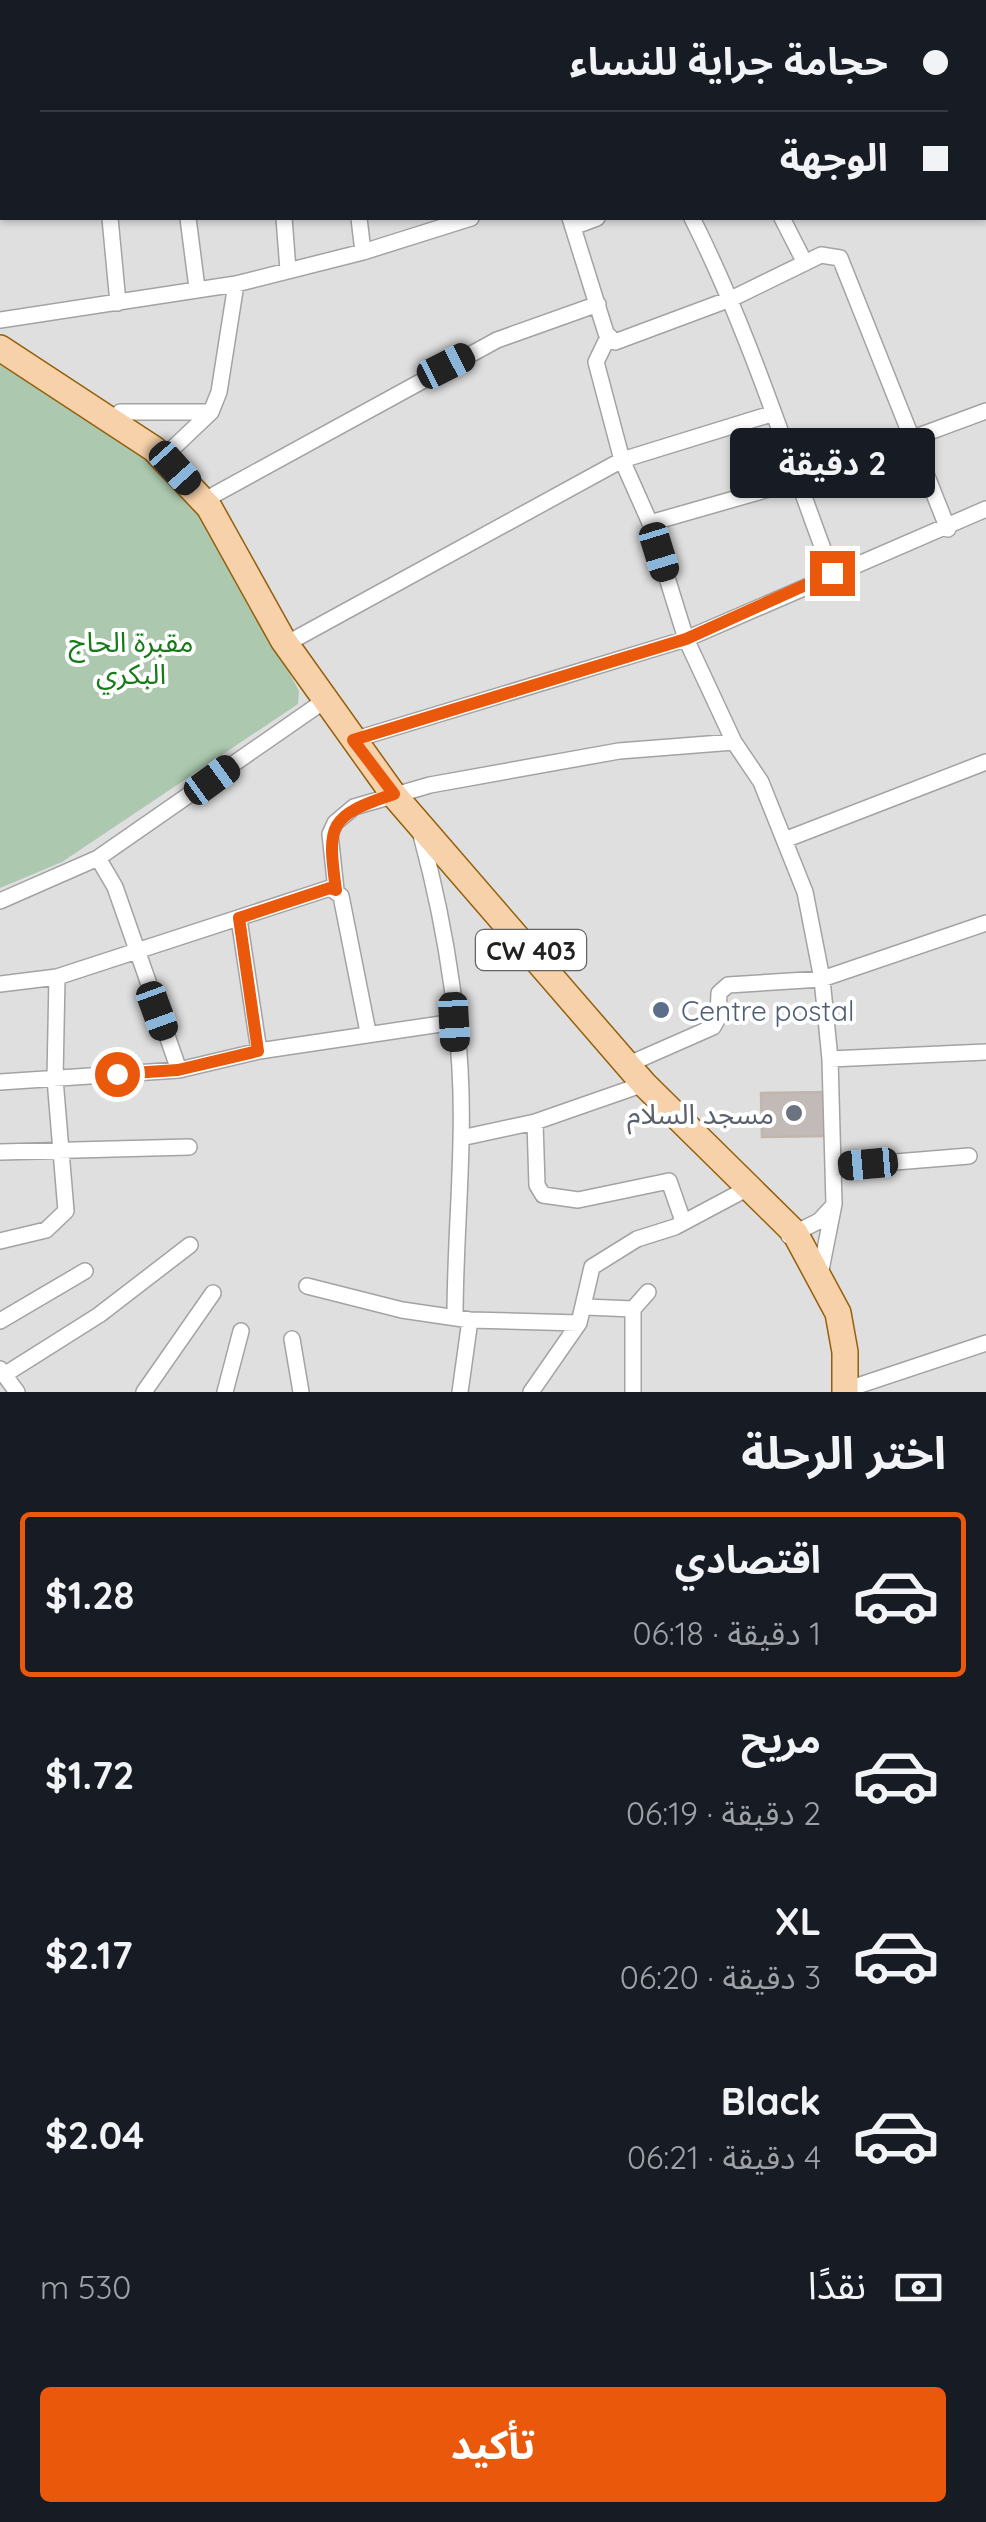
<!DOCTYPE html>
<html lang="ar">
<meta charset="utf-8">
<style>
body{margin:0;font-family:Quicksand,"Noto Sans Arabic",sans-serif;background:#242831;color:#f1f3f6;direction:rtl;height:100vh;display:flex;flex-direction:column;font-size:38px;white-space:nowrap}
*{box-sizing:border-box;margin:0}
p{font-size:32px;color:#9ea1a6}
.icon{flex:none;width:55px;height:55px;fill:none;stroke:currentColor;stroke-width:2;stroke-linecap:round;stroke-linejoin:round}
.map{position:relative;height:1392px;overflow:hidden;direction:ltr}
.details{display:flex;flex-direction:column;background:#171b24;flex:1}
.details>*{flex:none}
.banner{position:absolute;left:0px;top:0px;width:988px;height:220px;box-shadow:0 2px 8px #0004;direction:rtl;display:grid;align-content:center;height:220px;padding:0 40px;background:#171b24}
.end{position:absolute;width:45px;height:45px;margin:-22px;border:12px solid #ea580c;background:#fff;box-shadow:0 0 0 5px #fff}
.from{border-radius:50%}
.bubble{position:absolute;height:70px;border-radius:10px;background:#171b24;box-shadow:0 2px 8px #0004;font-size:32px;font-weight:700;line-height:70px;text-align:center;direction:rtl}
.car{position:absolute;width:30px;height:60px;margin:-30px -15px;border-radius:12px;box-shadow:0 0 8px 2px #0007;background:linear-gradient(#222 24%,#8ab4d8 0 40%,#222 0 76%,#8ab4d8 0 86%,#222 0)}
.banner b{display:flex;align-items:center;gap:35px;height:95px;font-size:38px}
.banner b+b{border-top:2px solid #363941}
.banner i{width:25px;height:25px;background:#f1f3f6}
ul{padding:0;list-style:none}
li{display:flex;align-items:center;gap:30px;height:165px;margin:0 20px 15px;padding:0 20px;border:5px solid transparent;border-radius:10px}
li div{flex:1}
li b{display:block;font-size:38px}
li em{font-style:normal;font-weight:700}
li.active{border-color:#ea580c}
li>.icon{width:90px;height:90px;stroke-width:1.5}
h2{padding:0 40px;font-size:45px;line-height:120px}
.pay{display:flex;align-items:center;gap:25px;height:110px;padding:0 40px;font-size:38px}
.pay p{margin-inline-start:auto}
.primary-button{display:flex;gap:20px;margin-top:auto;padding:20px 40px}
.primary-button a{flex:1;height:115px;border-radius:10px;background:#ea580c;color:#fff;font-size:40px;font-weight:700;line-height:115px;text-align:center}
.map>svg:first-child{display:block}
</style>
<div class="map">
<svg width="986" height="1392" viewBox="0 0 986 1392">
<rect width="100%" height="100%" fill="#f1eee9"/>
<path fill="#e0dfdf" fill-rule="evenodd" d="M0,0H986V1392H0ZM2,2H985V218H2Z"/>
<path fill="#acc9af" d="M0,365L156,458L197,502L299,691L298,704L62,862L0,888Z"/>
<path fill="#c2bab6" stroke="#c2b5ac" stroke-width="2.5" d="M826,1092L827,1136L762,1137L761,1093Z"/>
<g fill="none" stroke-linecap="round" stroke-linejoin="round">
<defs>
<path id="service" d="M0,112H2"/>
<path id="minor" d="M532,0L533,2
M274,2V0
M463,2L485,0
M656,2L661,0
M0,37H2
M985,68H986
M110,218L118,303
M188,218L197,288
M284,218L288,270
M359,218L363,252
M570,218L606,333L615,342L733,298L821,255L840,258L948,529
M692,218C749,331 787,454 832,573
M782,218L805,263
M573,227L597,218
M0,320L236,284L363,252L471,218
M608,337L596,362L622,460L650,523L686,639L734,742L761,782L805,892L822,979L830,1059L834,1204L820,1275
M120,412H211
M171,450L211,412L219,392L236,284
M212,496L497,340L598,304
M650,523L797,481L986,411
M295,639L622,460L771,414
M353,740L686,639L986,509
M421,835C447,931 464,1039 461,1140C460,1199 455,1258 455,1317
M787,839L986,762
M98,858L115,887L179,1070
M336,890L330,834L335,823L354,807L430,785L619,751L734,742
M0,901L98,858L324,701
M239,919L259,1051
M0,984L57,977L330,888L341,896L368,1032
M830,1059L986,1052
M629,1064L713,1027L718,1018L719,993L728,985L822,979L986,923
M0,1082L179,1070L259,1051L454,1022
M535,1122L537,1185L543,1195L578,1200L669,1181L683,1221
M461,1138L535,1122L644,1084
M0,1152L189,1147
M834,1167L969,1156
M789,1236L819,1221L832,1207
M0,1241L46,1230L66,1211L55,1079L57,977
M307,1286L402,1310L470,1320L579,1323
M586,1307L633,1309V1392
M633,1309L648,1292
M0,1321L85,1271
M292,1339L301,1392
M0,1369L17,1392
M4,1375L99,1315L190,1245
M845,1390L986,1343
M144,1392L213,1293
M225,1392L241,1331
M460,1392L470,1320
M531,1392L579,1323L592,1267L637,1239L675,1227L752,1186"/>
<path id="primary" d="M0,348L154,449L209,507L283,640L393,794L644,1084L795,1233L838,1313L845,1352V1392"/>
</defs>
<use href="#service" stroke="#a3a3a3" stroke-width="10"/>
<use href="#minor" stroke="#a3a3a3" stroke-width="18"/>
<use href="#primary" stroke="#955f0b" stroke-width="28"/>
<use href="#service" stroke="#fff" stroke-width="8"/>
<use href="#minor" stroke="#fff" stroke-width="15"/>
<use href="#primary" stroke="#f6d1a9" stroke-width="25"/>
</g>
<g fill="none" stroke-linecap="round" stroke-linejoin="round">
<path stroke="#ea580c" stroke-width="12" d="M117,1074L178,1070L258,1051L239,918L330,888L336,890C327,824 328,816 394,794L353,740L686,639L832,573"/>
</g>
<circle fill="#5c6f8a" stroke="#fff" stroke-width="4" cx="661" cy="1010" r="10"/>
<circle fill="#6b7280" stroke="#fff" stroke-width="4" cx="794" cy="1113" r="10"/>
<g text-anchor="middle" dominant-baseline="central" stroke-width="8" stroke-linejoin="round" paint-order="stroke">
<rect fill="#fff" stroke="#646464" stroke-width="2.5" x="476" y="930" width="110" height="40" rx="8"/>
<g font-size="25" font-weight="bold" fill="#222">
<text x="531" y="950">CW 403</text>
</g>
<g font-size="28" fill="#147b17" stroke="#fff">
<text x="131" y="641">مقبرة الحاج<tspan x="131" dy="32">البكري</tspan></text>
</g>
<g font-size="28" fill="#4e5e75" stroke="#fff" text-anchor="start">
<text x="681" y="1010">Centre postal</text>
</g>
<g font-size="28" fill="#5b616d" stroke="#fff" text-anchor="end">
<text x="774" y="1113">مسجد السلام</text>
</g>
</g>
</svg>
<i class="end from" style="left:117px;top:1074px"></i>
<i class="end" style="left:832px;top:573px"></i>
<div class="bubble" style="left:730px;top:428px;width:205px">2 دقيقة</div>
<i class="car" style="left:446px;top:366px;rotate:63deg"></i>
<i class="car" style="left:175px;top:468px;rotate:138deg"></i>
<i class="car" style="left:659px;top:552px;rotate:163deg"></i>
<i class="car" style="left:212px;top:780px;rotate:54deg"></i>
<i class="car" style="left:157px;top:1011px;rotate:160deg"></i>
<i class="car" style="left:454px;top:1022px;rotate:177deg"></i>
<i class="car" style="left:868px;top:1164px;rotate:265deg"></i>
<div class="banner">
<b><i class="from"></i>حجامة جراية للنساء</b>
<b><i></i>الوجهة</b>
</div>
</div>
<section class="details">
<h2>اختر الرحلة</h2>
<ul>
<li class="active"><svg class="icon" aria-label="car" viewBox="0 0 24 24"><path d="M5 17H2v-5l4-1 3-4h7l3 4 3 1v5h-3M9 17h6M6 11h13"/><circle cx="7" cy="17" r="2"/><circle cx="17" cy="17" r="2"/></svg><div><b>اقتصادي</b><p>1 دقيقة · 06:18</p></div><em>$1.28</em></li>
<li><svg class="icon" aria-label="car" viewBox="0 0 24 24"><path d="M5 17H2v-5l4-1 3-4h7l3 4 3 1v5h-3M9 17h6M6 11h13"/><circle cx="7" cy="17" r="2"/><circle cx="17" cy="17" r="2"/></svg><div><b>مريح</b><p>2 دقيقة · 06:19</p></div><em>$1.72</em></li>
<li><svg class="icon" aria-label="car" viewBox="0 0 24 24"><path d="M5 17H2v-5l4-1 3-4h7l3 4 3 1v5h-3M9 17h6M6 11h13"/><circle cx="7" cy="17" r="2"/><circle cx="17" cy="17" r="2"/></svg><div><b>XL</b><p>3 دقيقة · 06:20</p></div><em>$2.17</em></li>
<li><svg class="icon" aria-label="car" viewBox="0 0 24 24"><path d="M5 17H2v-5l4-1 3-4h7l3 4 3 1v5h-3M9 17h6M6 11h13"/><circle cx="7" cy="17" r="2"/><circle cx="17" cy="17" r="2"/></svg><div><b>Black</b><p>4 دقيقة · 06:21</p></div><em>$2.04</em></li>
</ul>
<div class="pay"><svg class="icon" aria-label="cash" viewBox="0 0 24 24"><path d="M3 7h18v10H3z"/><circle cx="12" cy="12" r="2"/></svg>نقدًا<p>530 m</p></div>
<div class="primary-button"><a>تأكيد</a></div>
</section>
